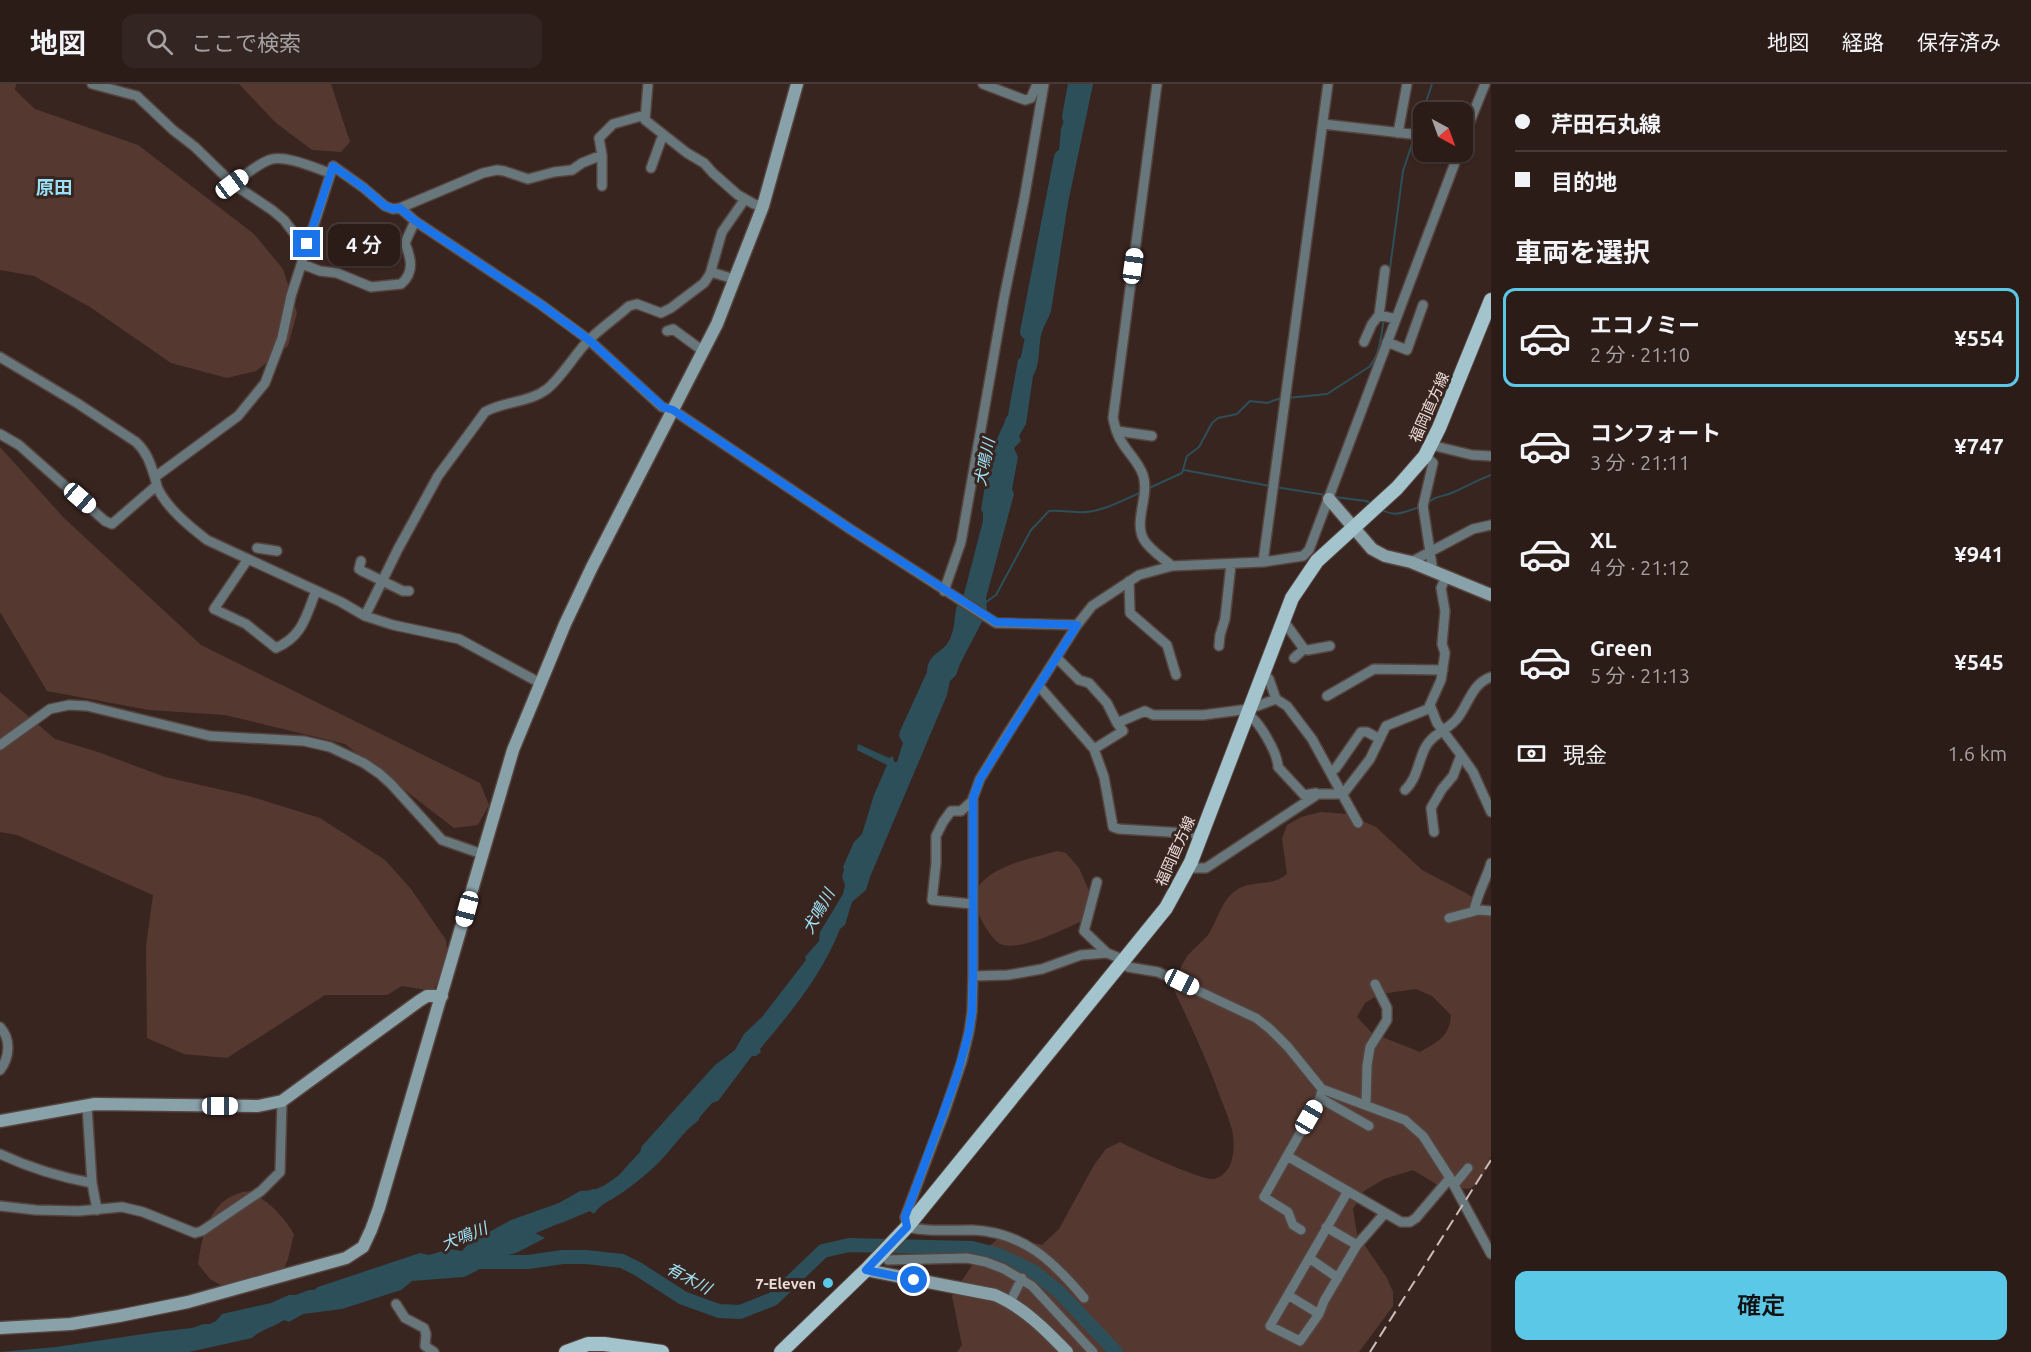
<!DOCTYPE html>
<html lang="ja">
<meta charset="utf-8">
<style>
body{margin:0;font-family:Ubuntu,"Noto Sans JP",sans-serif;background:#332521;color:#f1f3f6;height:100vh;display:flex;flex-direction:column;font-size:22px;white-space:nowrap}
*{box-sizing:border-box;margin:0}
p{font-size:20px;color:#a6a1a2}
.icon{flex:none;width:33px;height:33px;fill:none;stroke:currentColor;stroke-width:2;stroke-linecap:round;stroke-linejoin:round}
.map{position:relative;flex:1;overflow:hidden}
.sheet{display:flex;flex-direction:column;background:#2b1c18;width:540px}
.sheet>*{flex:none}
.guide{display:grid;align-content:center;height:132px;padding:0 24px;background:#2b1c18}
.needle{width:39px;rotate:139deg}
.tools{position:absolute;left:1413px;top:18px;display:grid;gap:12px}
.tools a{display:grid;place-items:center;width:60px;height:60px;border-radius:12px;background:#2b1c18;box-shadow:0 2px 4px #0004,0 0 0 2px #473a37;font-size:30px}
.end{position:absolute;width:27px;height:27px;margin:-14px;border:8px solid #1a73e8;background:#fff;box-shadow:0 0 0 3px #fff}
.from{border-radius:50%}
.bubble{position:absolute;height:42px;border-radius:12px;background:#2b1c18;box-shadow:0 2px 4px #0004,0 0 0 2px #473a37;font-size:20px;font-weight:600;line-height:42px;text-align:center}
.car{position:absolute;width:18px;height:36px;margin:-18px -9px;border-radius:8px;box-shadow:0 0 4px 2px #0007;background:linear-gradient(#fff 24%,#345 0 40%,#fff 0 76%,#345 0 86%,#fff 0)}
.guide b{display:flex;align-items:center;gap:21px;height:57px;font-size:22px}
.guide b+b{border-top:2px solid #473a37}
.guide i{width:15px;height:15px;background:#f1f3f6}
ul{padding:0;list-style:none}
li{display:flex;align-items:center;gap:18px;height:99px;margin:0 12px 9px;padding:0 12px;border:3px solid transparent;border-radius:12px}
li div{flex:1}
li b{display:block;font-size:22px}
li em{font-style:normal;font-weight:600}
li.active{border-color:#5ac8e6}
li>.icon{width:54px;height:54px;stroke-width:1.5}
h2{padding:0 24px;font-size:27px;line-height:72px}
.pay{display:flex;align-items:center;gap:15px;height:66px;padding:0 24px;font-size:22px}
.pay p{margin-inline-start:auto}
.cta{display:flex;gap:12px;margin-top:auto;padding:12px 24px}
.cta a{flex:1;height:69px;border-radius:12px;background:#5ac8e6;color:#111;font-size:24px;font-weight:600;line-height:69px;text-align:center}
header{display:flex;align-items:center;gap:36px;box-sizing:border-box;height:84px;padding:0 30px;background:#2b1c18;border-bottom:2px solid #473a37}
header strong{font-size:28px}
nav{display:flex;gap:33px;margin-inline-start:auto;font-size:21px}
.search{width:420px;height:54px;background:#332521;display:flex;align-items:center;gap:15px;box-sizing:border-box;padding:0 21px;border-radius:12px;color:#a6a1a2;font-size:22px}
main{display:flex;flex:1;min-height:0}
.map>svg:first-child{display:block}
</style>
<header>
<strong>地図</strong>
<div class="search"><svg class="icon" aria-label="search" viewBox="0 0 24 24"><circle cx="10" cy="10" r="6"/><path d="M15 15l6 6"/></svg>ここで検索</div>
<nav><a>地図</a><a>経路</a><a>保存済み</a></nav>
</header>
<main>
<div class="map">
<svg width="1491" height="1268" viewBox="0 0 1491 1268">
<rect width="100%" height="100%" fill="#392520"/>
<path fill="#553931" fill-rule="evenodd" d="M0,0H16L15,6L35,25L138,61L254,150L283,185L297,229L288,262L256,287L227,294L171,279L90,223L34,192L0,186Z
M239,0H331L350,58L341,68L312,66L276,39Z
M0,363L64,434L201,561L480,699L489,721L478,741L454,744L345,660L225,631L149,626L47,607L0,528Z
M0,608L55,655L98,668L165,693L249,712L320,734L385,776L411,805L446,856L448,877L433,907L402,902L387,911H325L227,974L184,970L147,954L146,862L153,811L17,751L0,748Z
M1321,728L1347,730L1376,743L1422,786L1466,809L1491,827V1072C1486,1083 1481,1103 1467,1105L1436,1100L1413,1086L1384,1095L1364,1107L1353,1125L1357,1150L1387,1194L1393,1208V1222L1359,1268H957L962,1261L952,1212C970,1185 980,1163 1010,1148L1022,1156L1042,1161L1059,1145L1094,1081L1106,1065L1120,1058C1133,1065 1203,1097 1213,1095C1234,1091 1236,1063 1232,1046C1229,1035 1225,1025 1221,1015C1208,978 1191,942 1174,906C1176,895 1181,880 1188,871C1194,864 1202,858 1208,851C1217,838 1221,817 1235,807C1250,795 1271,804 1287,790L1282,755L1287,741L1301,733ZM1416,905L1432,912L1451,931C1449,954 1438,957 1420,968L1372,949L1357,933L1365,919L1380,910Z
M1057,767L1066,769L1079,784L1093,816L1084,836C1066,844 1011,873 996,857C986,847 980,833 974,821C975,815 976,807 979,802C994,781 1033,774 1057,767Z
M250,1107C271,1120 281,1129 294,1150C291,1160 290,1172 285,1182C274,1199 242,1199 224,1203L210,1195L198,1180C203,1147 211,1111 250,1107Z"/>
<path fill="#2c4f59" d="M1075,0H1093L1068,119L1051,227C1049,234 1045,239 1043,245C1037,260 1042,277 1033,292L1026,340L1019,352L1021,357L1014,364L1018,373L1012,405L1014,410L986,514L987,528L960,580L956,591L950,597L947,611L870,793L866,806L852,818L845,841L840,845C822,891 791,928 760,965L761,968L756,972H752L718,1017L712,1019L699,1034V1036C682,1048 669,1070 653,1084C643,1093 631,1103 620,1110C610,1117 600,1120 594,1130L590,1127L559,1140L575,1130L581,1123L575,1118L567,1119C560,1129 520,1148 508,1152L513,1157L533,1148L545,1154L516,1169L491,1175L478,1186L464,1193L412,1197L401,1206L342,1225L303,1230L289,1238L284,1236C274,1243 260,1246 252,1254L189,1268H0L56,1263L157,1248L192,1244L204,1240H210L216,1237L222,1230L271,1219L289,1211H296L309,1206H314L318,1203L420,1169L429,1171L450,1165L462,1167L469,1159L511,1136L559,1119L580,1107L594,1106L605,1101L618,1092L640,1068L642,1062L715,981L735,966L744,950L762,933L806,876L805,873L819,857L820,848L843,810L845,801L842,793L844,785L843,783L854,758L862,750L874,711L887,681L857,666L858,660L889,674L893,672L894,678H897L903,659L899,652L900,647L927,588C928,568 943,570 950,555C958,538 951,524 964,510L983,437V429L981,426C986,397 989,369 1002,344C1005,339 1004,336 1008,331L1018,276L1021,273L1028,237L1034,223L1036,210L1039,206L1043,175L1054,120L1061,45L1074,9Z"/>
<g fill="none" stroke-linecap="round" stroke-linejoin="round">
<path stroke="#2c4f59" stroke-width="2" d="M1384,229L1403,87L1432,0
M1287,314L1327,310L1369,283C1380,272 1381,250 1384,235
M1184,386L1270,402
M1275,403L1326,411
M1147,405L1182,389L1187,372L1199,363L1212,339L1218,334L1237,330L1250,317L1267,319L1281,314
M1335,413L1366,417L1373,420
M1427,420C1435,411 1444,413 1454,408C1467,402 1478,396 1491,391
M1380,425C1396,434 1403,428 1420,423
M983,520L996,511L1031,446L1049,427C1062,426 1075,429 1087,428C1106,426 1125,415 1142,408"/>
<path stroke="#2c4f59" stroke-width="14" d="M1069,33L1075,0
M1027,248L1061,73
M492,1160L561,1131L594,1112
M469,1178H528L563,1173H586L622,1177L638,1185L683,1214L719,1227L740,1228L773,1215L823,1167L849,1161L972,1164L999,1171L1033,1187L1059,1208L1116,1268"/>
<defs>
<path id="street" d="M92,0L137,12L173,46L195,63L233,100L272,126L284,136L300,157L307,160
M648,0L645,36L687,69L704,79L713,89L738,111L754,120L763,122
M983,0L1025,16L1031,14L1037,0
M1157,0L1113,334C1115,343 1117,352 1123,360C1130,371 1139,379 1143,391C1150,412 1133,437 1144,456C1150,466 1163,474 1172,482
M1323,40L1411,50
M1398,49L1407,0
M1462,57L1485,0
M651,84L661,56L665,52
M233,100C244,92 256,81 269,76C284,70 315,84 330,89
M602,102V71
M400,124L415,137L540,220L589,256L662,323L673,326L850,445L996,539L1077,541
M302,180L320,187L337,189L371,203L401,200C415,188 411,174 405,159L415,137
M711,188L734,195
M1379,231L1385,186
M667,247L673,245L703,267
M1364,258L1372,240L1379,231L1396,235
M1387,258L1407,266L1423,221
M0,273L77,319L136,358C146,367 150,378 154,391C156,396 156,400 158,405C168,425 189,442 207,456L341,518L365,532L393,541L459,555L540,599
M1117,347L1152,352
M0,350L19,361L105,437L112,440L156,402
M1431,361L1472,371L1491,372
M1425,372L1433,379L1423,422L1432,481L1431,486
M155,393L238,332L265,299L282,254L291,212L333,82L364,104L385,122L393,125L400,124L483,89L497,86L504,87L528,95L554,88L572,86L582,79L602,71L599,54L613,40L645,31
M257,464L277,467
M248,475L214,525L246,540L276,564C303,552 306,532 316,507
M361,477L359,485L362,487L403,507H409
M1263,478L1328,0
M1411,478L1473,445L1491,441
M1129,497L1130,529L1167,561L1176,591
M944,507L961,458L1004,214L1024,116L1044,0
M365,532L398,465L438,392L485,328C504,317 529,319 547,305C560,295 574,272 586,259C599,245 616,234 629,222L637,220L661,229L671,224L704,199L710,190L722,148L745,115
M1283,536L1304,565L1308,566L1330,562
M1219,562L1220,551L1225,535L1231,480
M1057,574L1079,596L1089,599L1107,619L1117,639L1145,627L1153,631H1203L1249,625L1276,615
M1294,574L1304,565
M1263,589L1269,595L1276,615L1287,622L1312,655L1358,739
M1039,602L1094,665L1123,647L1117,639
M1327,612L1374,585L1443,586
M1430,621L1437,639L1461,671L1453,692L1442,705L1431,724L1434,748
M1247,630C1259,636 1278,670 1278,683L1304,711L1316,709
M0,661L50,625L69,621L87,622L210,652L304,657L330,663L364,679L380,690L391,700L442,756L482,770
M1094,665L1104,693L1113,743L1119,745L1202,750
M1461,671L1473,688L1491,728
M1331,688L1336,684L1361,648H1367L1380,655
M1405,706C1417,695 1418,678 1425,664C1432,649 1450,646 1459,632C1469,618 1473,599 1491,593
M1189,784H1206L1318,710H1343L1370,675L1386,642L1428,625L1441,596L1445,569L1442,560L1445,527L1441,504L1446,493
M1097,798L1084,847L1107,869
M972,820L932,816L936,779V752L943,738L951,727H961L972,717
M1474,827C1477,810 1486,796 1491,779
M1449,834L1479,826L1491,827
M973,892L1008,891L1042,885L1081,871L1107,869L1117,873L1128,883L1158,888L1256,934L1270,945L1288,963L1322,1005L1405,1036L1423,1052L1450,1094L1491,1170
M0,943C11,955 10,973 0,986
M1322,1005L1320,1014L1287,1072L1401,1138H1410L1416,1134L1450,1094
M1320,1014L1369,1042
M1366,1021L1367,982L1370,963L1387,936V924L1375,900
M87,1022L92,1099L97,1126
M0,1070C30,1084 59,1093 92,1099
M1287,1072L1264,1113L1288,1128L1293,1141L1301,1146
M1454,1101L1468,1084
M1348,1107L1270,1242L1300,1257L1319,1230L1324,1217L1357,1161L1385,1129
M0,1122L36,1126L79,1127L122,1123L143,1128L195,1149L202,1147L261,1107L280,1088L282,1017
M1326,1143L1357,1161
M1309,1174L1338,1194
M888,1176L967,1174L986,1178L1004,1185L1032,1202L1093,1268
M1288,1211L1319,1230
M1084,1214C1053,1177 1023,1148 972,1146C950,1146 928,1148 907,1143L905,1133L944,1030L962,977L969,948L972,928L973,892V714L980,695L1007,651L1077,541L1092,522L1139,491L1172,482L1263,478L1303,472L1309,466L1459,68
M1010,1218L1022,1194
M396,1220L405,1234L424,1244L426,1250L425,1262L434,1268"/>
<path id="secondary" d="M1329,415L1372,465L1385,472L1411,478L1491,511
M0,1037L95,1020L258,1022L282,1017L419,917L427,912H442
M866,1186L995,1211C1023,1223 1046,1246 1067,1268
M0,1244L71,1240L119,1232L188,1218L346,1174L363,1163L371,1146L379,1124L513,666L565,540L592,483L717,240L763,122L797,0"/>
<path id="primary" d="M566,1268L588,1260H604L662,1268
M781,1268L866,1186L907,1143L1166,824L1191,778L1292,514L1317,477L1397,404L1425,372L1439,344L1491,216"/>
</defs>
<use href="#street" stroke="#55433e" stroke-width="12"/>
<use href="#secondary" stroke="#55433e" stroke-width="15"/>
<use href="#primary" stroke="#55433e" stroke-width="16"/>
<use href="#street" stroke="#68777c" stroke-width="9"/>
<use href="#secondary" stroke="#89a2aa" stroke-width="12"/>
<use href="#primary" stroke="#a3c3cd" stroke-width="14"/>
<path stroke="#cbbcb8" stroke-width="2" stroke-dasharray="12 6" stroke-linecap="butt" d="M1370,1268L1491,1076"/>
</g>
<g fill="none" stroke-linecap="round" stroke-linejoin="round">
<path stroke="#1a73e8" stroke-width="8" d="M307,160L333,82L364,104L385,122L393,125L400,124L415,137L540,220L589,256L663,323L673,326L850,445L996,538L1077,541L980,695L973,714V892L972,928L969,948L956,994L905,1133L907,1143L866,1186L914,1196"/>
</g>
<circle fill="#5ac8e6" stroke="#392520" stroke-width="2" cx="828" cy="1199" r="6"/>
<g text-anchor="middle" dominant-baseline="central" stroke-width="6" stroke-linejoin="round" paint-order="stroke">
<g font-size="15" fill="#ebdeda" stroke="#392520">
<text transform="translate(1429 323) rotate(-66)">福岡直方線</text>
<text transform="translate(1175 767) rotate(-66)">福岡直方線</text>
</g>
<g font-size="15" font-weight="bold" fill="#ebdeda" stroke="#392520" text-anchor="end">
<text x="816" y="1199">7-Eleven</text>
</g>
<g font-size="16" font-style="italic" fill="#9ee3f7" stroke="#392520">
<text transform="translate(984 378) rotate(-79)">犬鳴川</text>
<text transform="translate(818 827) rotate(-61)">犬鳴川</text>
<text transform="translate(464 1152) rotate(-22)">犬鳴川</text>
<text transform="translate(689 1194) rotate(28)">有木川</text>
</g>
<g font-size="18" font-weight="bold" fill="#98e2f9" stroke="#392520">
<text x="54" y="103">原田</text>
</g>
</g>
</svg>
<div class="tools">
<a><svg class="needle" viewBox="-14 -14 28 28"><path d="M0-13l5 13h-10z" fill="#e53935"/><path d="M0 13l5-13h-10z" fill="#a6a1a2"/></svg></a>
</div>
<i class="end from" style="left:914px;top:1196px"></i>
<i class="end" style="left:307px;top:160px"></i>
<div class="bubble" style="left:328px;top:140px;width:72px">4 分</div>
<i class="car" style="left:232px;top:100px;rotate:53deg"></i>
<i class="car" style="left:1133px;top:182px;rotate:8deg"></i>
<i class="car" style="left:80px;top:414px;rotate:131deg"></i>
<i class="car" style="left:467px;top:825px;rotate:195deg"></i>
<i class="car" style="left:1182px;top:898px;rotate:116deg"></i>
<i class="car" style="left:220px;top:1022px;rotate:90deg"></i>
<i class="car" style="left:1309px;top:1033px;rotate:30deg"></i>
</div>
<section class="sheet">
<div class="guide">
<b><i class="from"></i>芹田石丸線</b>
<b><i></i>目的地</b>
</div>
<h2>車両を選択</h2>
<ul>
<li class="active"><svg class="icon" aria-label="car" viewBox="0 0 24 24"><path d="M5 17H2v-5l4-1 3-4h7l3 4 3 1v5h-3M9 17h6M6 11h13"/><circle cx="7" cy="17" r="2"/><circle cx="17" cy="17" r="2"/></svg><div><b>エコノミー</b><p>2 分 · 21:10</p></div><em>¥554</em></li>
<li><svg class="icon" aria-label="car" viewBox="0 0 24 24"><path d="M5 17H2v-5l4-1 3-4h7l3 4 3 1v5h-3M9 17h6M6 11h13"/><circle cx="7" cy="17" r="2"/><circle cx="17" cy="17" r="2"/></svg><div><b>コンフォート</b><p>3 分 · 21:11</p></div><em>¥747</em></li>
<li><svg class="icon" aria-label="car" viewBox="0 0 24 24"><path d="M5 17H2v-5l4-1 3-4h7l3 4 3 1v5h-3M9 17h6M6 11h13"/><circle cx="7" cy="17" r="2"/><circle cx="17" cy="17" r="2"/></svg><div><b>XL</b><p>4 分 · 21:12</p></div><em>¥941</em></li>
<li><svg class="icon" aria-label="car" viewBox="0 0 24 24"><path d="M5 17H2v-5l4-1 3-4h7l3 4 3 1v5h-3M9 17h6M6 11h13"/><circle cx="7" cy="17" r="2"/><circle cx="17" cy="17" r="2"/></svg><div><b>Green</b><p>5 分 · 21:13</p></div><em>¥545</em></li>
</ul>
<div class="pay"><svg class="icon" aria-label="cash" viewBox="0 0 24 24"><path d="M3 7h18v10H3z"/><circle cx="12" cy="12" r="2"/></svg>現金<p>1.6 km</p></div>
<div class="cta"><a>確定</a></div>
</section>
</main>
